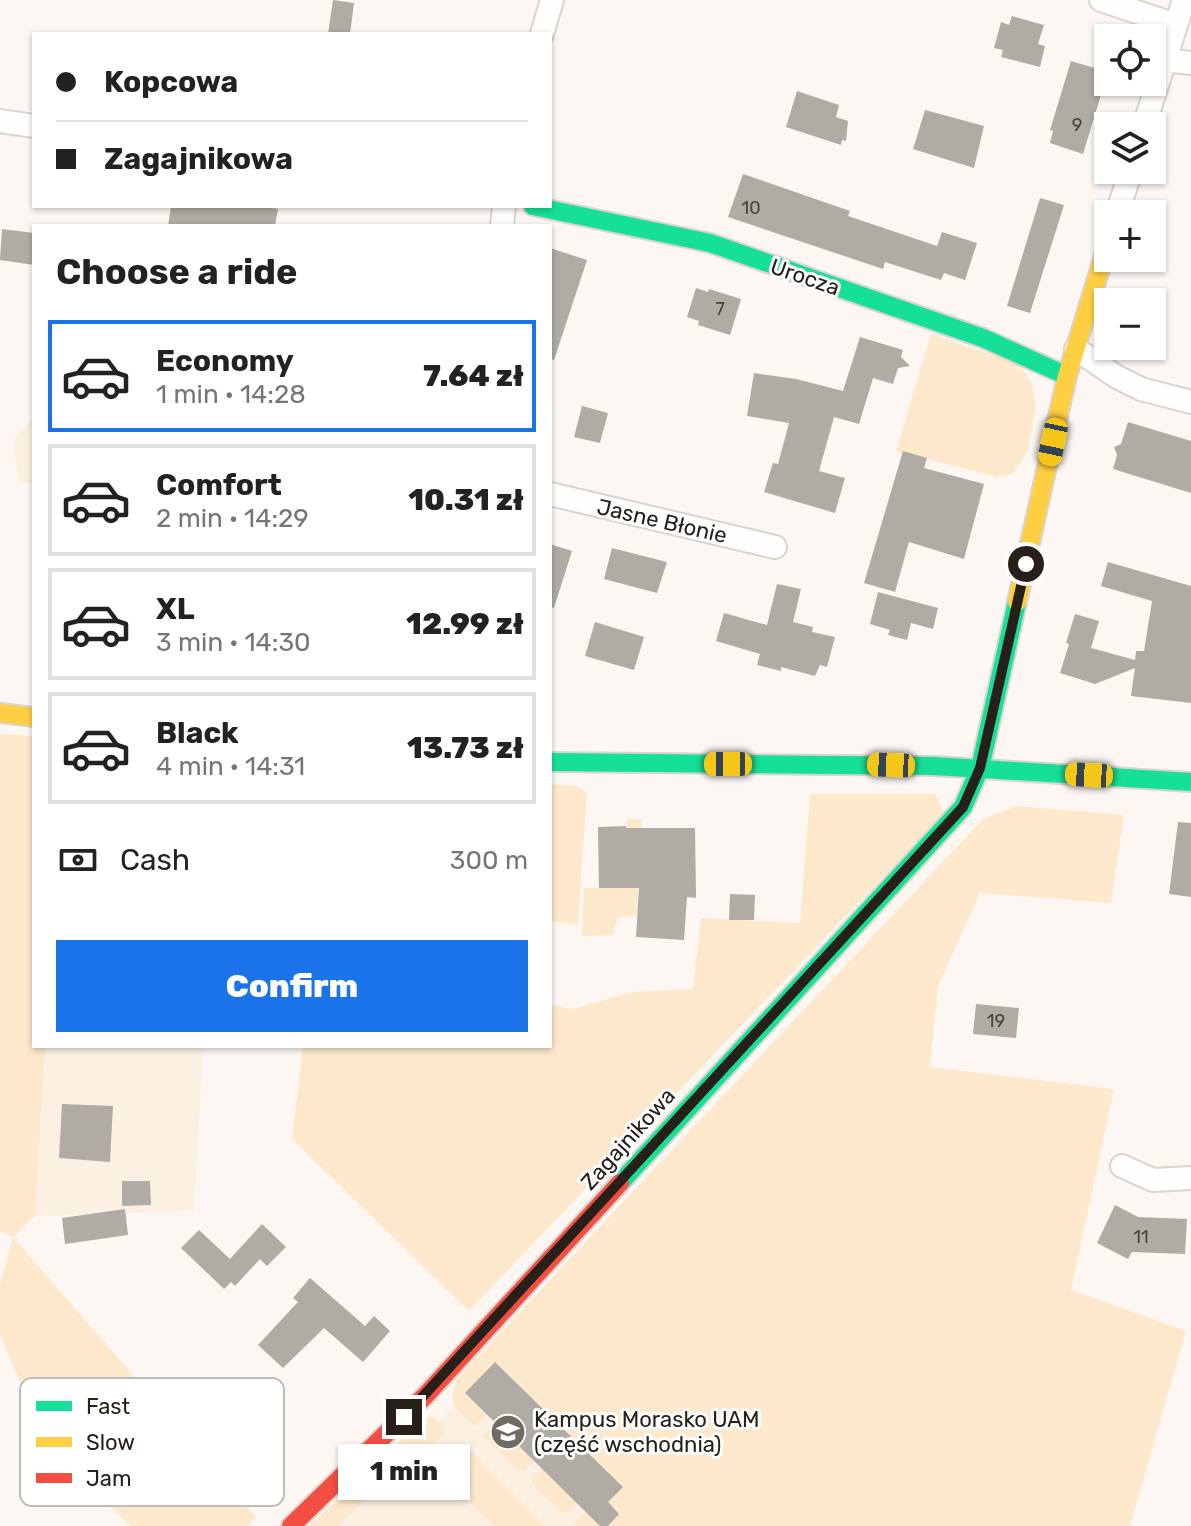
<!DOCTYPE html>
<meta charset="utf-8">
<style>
body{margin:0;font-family:Rubik,sans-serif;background:#f6f6f6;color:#222;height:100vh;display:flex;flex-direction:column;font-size:30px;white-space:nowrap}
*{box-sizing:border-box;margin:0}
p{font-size:26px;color:#767676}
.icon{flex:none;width:44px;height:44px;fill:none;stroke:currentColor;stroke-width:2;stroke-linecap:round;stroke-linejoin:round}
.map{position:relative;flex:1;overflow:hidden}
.panel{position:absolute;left:32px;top:224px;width:520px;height:824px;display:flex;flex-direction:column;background:#fff;border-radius:0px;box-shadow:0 2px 6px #0004}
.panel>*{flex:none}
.top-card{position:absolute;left:32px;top:32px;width:520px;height:176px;border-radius:0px;box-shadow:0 2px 6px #0004;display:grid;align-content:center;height:176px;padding:0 24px;background:#fff}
.fabs{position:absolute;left:1094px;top:24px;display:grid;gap:16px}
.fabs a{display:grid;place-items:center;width:72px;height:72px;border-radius:0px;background:#fff;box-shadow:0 2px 6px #0004;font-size:40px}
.end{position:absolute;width:36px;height:36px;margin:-18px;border:10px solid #262018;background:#fff;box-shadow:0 0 0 4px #fff}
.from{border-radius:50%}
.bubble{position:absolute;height:56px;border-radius:0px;background:#fff;box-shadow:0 2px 6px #0004;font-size:26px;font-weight:800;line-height:56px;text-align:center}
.car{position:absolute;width:24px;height:48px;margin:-24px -12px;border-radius:10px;box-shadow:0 0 6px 2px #0007;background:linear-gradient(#f5c518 24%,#345 0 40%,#f5c518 0 76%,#345 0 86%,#f5c518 0)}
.top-card b{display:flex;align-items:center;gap:28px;height:76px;font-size:30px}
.top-card b+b{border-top:2px solid #e0e0e0}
.top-card i{width:20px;height:20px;background:#222}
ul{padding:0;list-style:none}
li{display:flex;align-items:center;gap:24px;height:112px;margin:0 16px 12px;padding:0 8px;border:4px solid #e0e0e0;border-radius:0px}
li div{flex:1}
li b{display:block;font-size:30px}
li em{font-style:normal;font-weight:800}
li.current{border-color:#1a73e8}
li>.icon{width:72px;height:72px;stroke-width:1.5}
h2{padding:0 24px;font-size:36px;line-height:96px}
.pay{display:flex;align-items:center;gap:20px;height:88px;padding:0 24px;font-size:30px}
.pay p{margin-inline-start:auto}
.cta{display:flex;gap:16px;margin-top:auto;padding:16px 24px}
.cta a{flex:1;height:92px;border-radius:0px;background:#1a73e8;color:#fff;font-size:32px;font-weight:800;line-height:92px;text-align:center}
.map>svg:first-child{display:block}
</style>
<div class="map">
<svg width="1191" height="1526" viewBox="0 0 1191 1526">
<rect width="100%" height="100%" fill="#fcf7f2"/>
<path fill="#fcf0e2" d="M34,417V484L19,482L13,441Z
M45,1046H203L194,1211L35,1216Z
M499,1340L665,1526H318L435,1427L464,1393Z"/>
<path fill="#fde8cc" d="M931,334L1019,364L1031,382L1036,406L1028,450L1014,473L997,477L896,451Z
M0,734L34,736V1046H45L35,1216L13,1237L256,1517L247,1526H130L42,1437L0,1334V1284L13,1237L0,1231Z
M550,784L577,786L587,793L578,924L550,921Z
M810,794H935L944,813L469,1311L292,1139L303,1046H550V1000L552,1005L573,1009L633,992L693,989L701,918L800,923Z
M1016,806L1124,815L1111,903L980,893L938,986L930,1067L1114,1089L1071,1290L1186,1331L1130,1526H575L576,1522L585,1512L593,1518L623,1486L496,1362L465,1393L486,1415L477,1425H472C455,1408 448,1405 456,1380L983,819Z
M627,819H642L637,916L618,917L613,935L582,936L584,888H626Z
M430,1416L437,1418L444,1431L442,1438L421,1459L413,1451L339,1526H309L420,1422Z
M495,1423L534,1461L524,1471H519L484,1437L485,1433Z
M466,1452L473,1454L545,1526H494L441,1473L459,1454Z
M542,1469L577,1503L567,1513H562L532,1484V1479Z"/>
<path fill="#b0aba5" d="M333,0L354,3L350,34H328Z
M1012,16L1044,25L1038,44L1045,46L1040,67L1001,57L1003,50L994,48L1001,22L1009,25Z
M1071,61L1108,72L1083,154L1050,143L1053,131L1050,130Z
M797,91L839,105L836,117L848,121L846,141L842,140L841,145L786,127Z
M925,110L984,126L974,168L913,149Z
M743,174L850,211L848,216L937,246L942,232L977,243L965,280L944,273L941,280L885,262L883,269L728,217Z
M1040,198L1064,205L1030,313L1007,306Z
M171,206H258L278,209L275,226H168Z
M2,229L34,233V265L0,260Z
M550,248L587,260L554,360L550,359Z
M696,288L708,292L709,289L741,299L730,335L698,325L699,321L687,317Z
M860,337L903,350L901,357L910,366L898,368L893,384L873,378L859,424L834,417L819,471L845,478L835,513L764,492L773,463L778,464L789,423L747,416L754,373L796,379L843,391Z
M582,406L608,413L600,443L574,437Z
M1128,422L1191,441V493L1113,469L1117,455L1114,447L1121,444Z
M903,451L927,458L924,468L984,484L964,559L909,542L895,592L864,583Z
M550,544L572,551L554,608L550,607Z
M612,548L667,562L657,593L604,579Z
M1108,562L1191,586V703L1131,696L1135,668L1095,684L1060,673L1069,644L1066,643L1075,614L1099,621L1091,648L1135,660L1136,651H1144L1152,601L1101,586Z
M777,584L801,589L793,622L813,627L812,632L835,637L827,667L820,665L815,676L781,667V671L757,665L760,654L716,641L724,613L767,625Z
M878,592L938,608L933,629L911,623L907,640L888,635L890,630L870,624Z
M595,622L644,637L634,670L585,656Z
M1178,822L1191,823V897L1169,894Z
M626,826V828H695L696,898L687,897L684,940L636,937L639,888H599L598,827Z
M730,894L755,895L754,920H729Z
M976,1004L1019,1008L1016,1038L973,1034Z
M62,1104L113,1106L110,1162L59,1158Z
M122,1181H150L151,1205L122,1206Z
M1115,1205L1138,1217L1187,1219L1185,1254L1132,1252L1128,1259L1097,1243Z
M125,1209L128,1235L65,1244L62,1218Z
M262,1224L286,1247L267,1266L260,1259L235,1286L231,1282L224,1289L181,1248L199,1230L230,1259Z
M310,1278L365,1326L374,1316L390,1331L363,1362L324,1328L283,1368L258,1345L298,1302L293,1298Z
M495,1362L623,1487L608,1502L619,1514L608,1526H600L465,1393Z"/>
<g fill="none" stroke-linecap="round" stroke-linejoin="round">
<defs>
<path id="street" d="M1101,0L1176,25
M542,34L552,0
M1164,60L1191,63
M0,121L34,126
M1144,126L1184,0
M1117,214L1131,170
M502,226L504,206
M1076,349L1117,377L1141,389L1191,402
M550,494L775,547
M1122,1166L1153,1180L1191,1178"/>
<path id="fast" d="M533,206L710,243L983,338L1067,376
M550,762L934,766L1191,782
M620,1183L963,807L980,768L1017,602"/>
<path id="slow" d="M1017,602L1067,376L1108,243
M0,713L34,717"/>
<path id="jam" d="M291,1526L426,1395L620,1183"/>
</defs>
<use href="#street" stroke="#d9d4cd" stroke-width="26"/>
<use href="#fast" stroke="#d9d4cd" stroke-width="22"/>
<use href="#slow" stroke="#d9d4cd" stroke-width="22"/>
<use href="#jam" stroke="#d9d4cd" stroke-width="22"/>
<use href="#street" stroke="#fffefd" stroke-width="22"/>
<use href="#fast" stroke="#16e098" stroke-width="18"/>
<use href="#slow" stroke="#ffcf43" stroke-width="18"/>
<use href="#jam" stroke="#f24e42" stroke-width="18"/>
</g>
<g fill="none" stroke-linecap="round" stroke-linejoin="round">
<path stroke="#262018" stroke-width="10" d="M404,1417L963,807L980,768L1026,564"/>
</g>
<defs>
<symbol id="university-disc" viewBox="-11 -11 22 22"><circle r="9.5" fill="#716b64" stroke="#fff"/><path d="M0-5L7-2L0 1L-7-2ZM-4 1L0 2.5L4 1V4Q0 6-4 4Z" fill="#fff"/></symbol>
</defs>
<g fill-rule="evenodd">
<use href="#university-disc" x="488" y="1412" width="40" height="40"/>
</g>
<g text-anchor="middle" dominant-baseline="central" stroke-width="6" stroke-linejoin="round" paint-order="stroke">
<g font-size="18" fill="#48433b">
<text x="1077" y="125">9</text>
<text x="751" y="208">10</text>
<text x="720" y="309">7</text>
<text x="996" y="1021">19</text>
<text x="1141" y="1237">11</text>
</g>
<g font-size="22" fill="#262018" stroke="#fff">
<text transform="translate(805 277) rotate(19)">Urocza</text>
<text transform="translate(662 521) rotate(13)">Jasne Błonie</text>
<text transform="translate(628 1139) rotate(-48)">Zagajnikowa</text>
</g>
<g font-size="22" fill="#262018" stroke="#fff" text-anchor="start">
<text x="534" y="1419">Kampus Morasko UAM<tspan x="534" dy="25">(część wschodnia)</tspan></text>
</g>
</g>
<rect x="20" y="1378" width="264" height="128" rx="12" fill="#fff" stroke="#bebcba" stroke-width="2"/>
<rect x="36" y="1401" width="36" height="10" fill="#16e098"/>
<rect x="36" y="1437" width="36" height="10" fill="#ffcf43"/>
<rect x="36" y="1473" width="36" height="10" fill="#f24e42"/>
<g font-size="22" fill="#262018">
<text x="86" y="1414">Fast</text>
<text x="86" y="1450">Slow</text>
<text x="86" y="1486">Jam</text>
</g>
</svg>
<div class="fabs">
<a><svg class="icon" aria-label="locate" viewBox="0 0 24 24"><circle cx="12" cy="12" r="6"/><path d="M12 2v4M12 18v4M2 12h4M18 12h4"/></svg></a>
<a><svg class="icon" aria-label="layers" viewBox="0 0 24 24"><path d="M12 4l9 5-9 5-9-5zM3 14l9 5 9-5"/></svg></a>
<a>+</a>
<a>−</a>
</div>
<i class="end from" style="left:1026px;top:564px"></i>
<i class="end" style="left:404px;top:1417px"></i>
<div class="bubble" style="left:338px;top:1444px;width:132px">1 min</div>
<i class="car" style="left:1053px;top:442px;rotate:192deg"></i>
<i class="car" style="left:728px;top:764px;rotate:270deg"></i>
<i class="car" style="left:891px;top:765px;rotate:272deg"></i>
<i class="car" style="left:1089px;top:775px;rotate:273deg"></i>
<div class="top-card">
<b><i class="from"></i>Kopcowa</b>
<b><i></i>Zagajnikowa</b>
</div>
<section class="panel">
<h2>Choose a ride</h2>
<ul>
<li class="current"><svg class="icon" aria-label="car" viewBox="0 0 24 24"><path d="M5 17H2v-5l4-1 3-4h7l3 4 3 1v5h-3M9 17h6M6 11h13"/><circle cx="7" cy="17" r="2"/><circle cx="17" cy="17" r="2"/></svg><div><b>Economy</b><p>1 min · 14:28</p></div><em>7.64 zł</em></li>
<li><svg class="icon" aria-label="car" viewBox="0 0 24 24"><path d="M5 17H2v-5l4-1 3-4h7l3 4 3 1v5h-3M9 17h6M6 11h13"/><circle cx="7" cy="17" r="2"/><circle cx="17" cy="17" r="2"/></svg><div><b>Comfort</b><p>2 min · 14:29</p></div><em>10.31 zł</em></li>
<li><svg class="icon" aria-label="car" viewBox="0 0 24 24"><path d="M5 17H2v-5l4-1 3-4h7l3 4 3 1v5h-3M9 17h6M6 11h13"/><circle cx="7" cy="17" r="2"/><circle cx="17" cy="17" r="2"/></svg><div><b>XL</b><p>3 min · 14:30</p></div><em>12.99 zł</em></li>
<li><svg class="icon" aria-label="car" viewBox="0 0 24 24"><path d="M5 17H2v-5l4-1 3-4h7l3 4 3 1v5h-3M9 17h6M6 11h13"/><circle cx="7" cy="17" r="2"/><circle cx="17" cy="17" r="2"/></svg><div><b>Black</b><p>4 min · 14:31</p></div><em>13.73 zł</em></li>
</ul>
<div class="pay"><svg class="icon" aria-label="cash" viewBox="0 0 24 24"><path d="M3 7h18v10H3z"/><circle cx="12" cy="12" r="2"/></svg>Cash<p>300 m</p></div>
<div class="cta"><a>Confirm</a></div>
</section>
</div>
